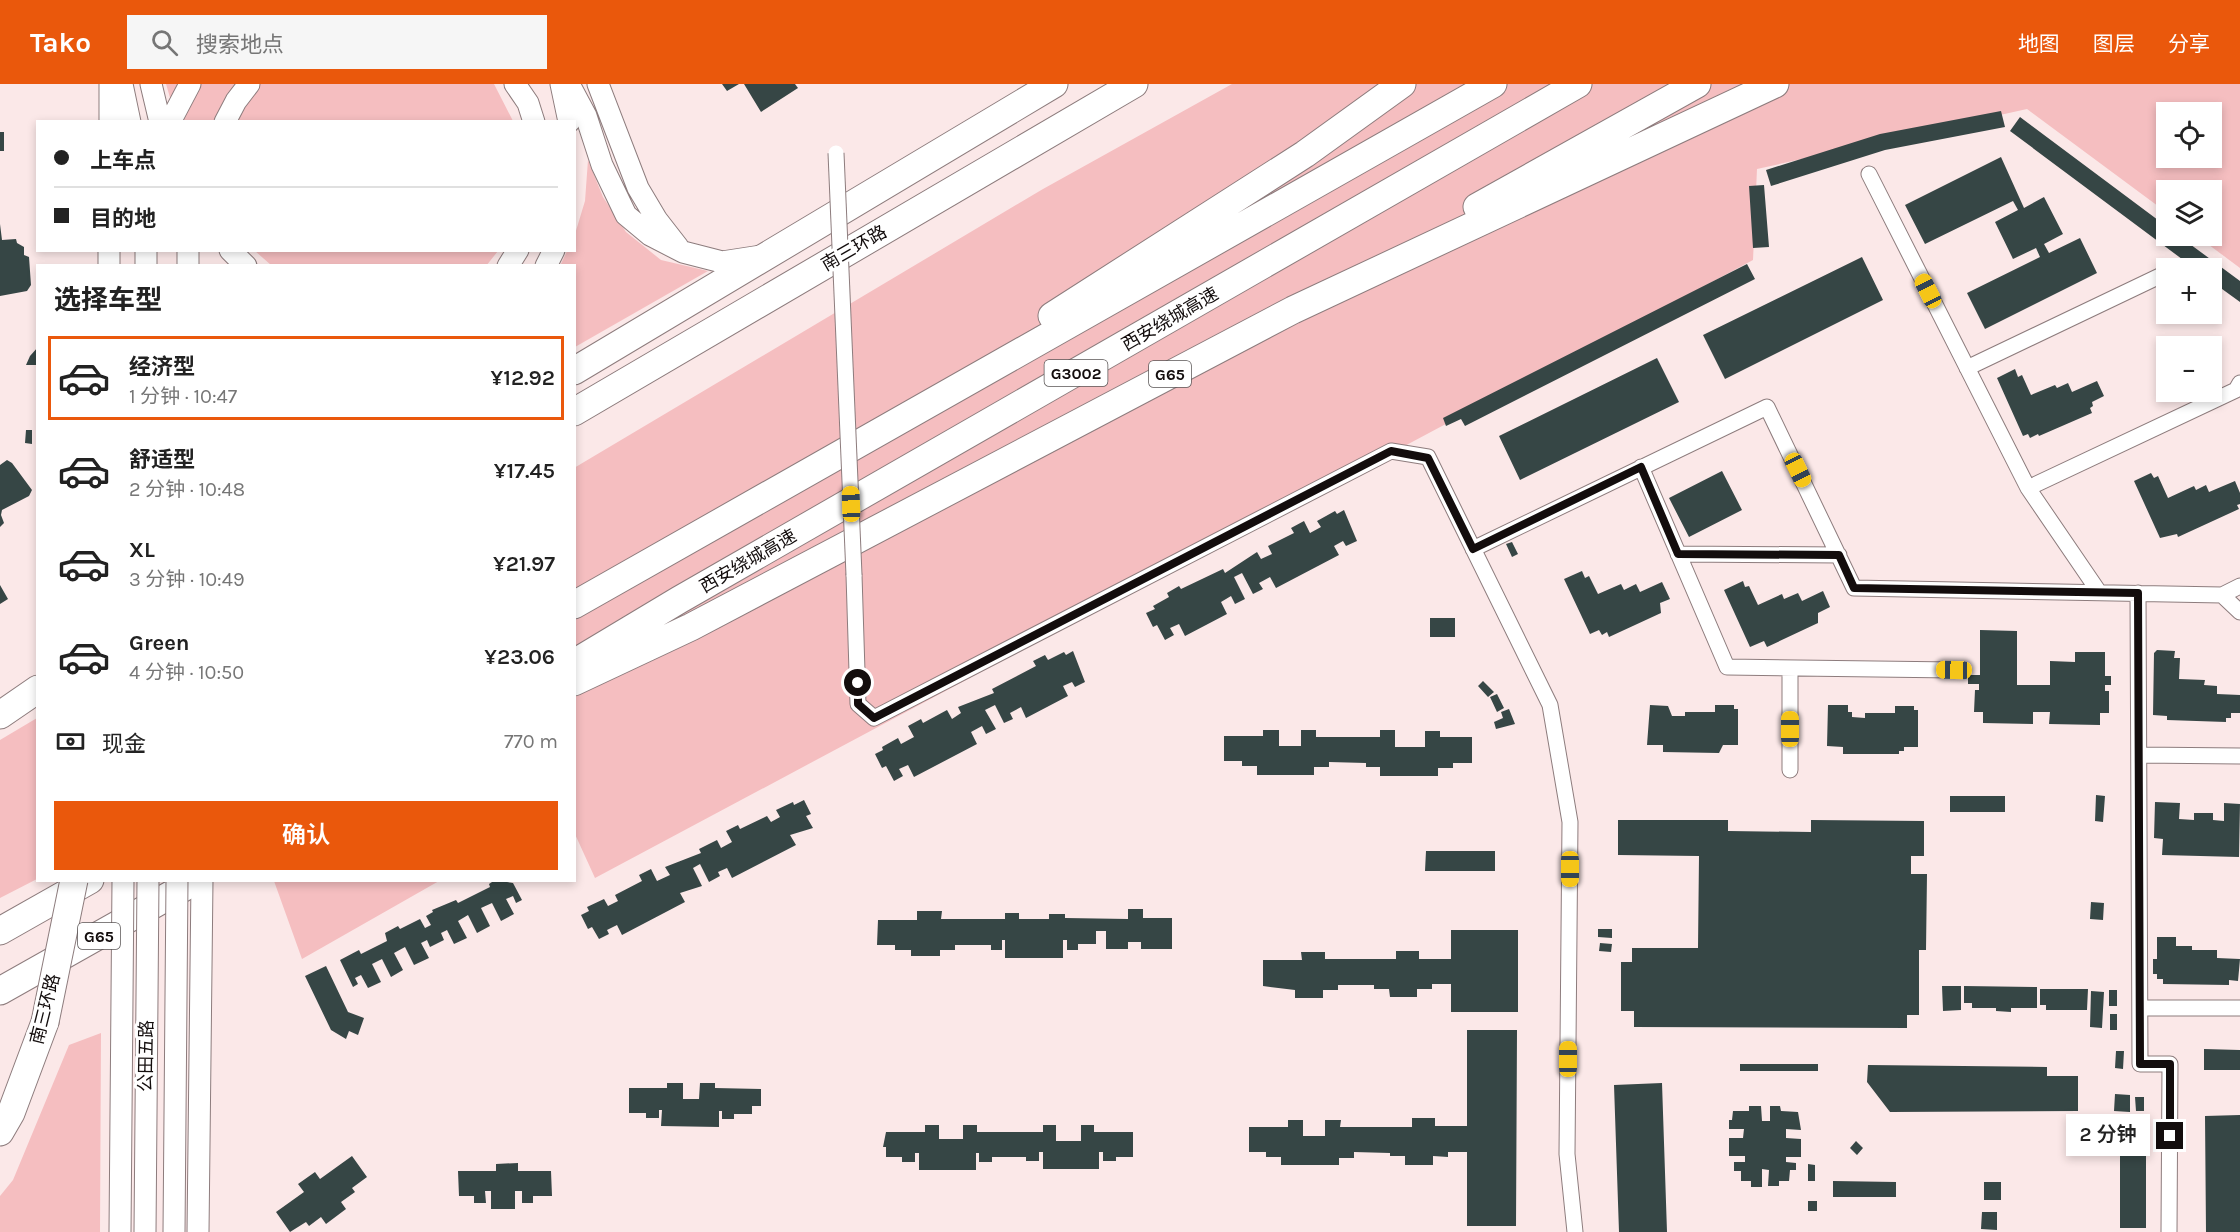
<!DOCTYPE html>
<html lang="zh">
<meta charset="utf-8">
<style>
body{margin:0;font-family:Karla,"Noto Sans SC",sans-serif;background:#f6f6f6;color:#222;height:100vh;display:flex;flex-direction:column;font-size:22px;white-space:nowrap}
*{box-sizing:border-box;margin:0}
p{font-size:20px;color:#767676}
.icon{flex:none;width:33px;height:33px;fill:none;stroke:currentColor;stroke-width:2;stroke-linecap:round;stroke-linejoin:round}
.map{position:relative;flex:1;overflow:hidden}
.side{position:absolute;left:36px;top:180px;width:540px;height:618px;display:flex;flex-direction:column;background:#fff;border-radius:0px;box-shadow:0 3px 9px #0003}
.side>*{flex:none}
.hud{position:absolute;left:36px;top:36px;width:540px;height:132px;border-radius:0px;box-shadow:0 3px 9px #0003;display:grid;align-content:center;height:132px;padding:0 18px;background:#fff}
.controls{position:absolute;left:2156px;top:18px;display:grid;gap:12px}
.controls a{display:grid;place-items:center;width:66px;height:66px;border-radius:0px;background:#fff;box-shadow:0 3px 9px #0003;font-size:30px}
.end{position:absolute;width:27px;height:27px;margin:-14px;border:8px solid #130d0d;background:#fff;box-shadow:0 0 0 3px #fff}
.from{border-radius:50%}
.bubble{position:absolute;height:42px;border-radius:0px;background:#fff;box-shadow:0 3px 9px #0003;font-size:20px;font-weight:600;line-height:42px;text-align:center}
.car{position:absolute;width:18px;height:36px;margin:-18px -9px;border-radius:8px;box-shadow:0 0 4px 2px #0007;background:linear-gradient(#f5c518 24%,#345 0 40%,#f5c518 0 76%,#345 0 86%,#f5c518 0)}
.hud b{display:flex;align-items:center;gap:21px;height:57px;font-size:22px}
.hud b+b{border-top:2px solid #e0e0e0}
.hud i{width:15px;height:15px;background:#222}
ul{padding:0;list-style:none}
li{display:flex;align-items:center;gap:18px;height:84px;margin:0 12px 9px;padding:0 6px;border:3px solid transparent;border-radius:0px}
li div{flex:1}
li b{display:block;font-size:22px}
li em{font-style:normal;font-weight:600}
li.current{border-color:#ea580c}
li>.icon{width:54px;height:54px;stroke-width:1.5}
h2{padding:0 18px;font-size:27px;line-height:72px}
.pay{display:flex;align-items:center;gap:15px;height:66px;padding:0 18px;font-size:22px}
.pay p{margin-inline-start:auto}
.cta{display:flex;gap:12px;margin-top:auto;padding:12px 18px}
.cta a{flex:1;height:69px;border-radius:0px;background:#ea580c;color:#fff;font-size:24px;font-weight:600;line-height:69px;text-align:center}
header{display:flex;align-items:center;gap:36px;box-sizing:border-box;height:84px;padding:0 30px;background:#ea580c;color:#fff}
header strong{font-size:28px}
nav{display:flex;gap:33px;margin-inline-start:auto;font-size:21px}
.search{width:420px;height:54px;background:#f6f6f6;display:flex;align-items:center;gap:15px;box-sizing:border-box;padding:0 21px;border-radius:0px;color:#767676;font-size:22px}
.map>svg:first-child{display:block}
</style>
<header>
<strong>Tako</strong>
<div class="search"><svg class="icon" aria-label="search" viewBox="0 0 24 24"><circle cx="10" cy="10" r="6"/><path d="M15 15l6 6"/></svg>搜索地点</div>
<nav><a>地图</a><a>图层</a><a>分享</a></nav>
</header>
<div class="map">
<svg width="2240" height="1148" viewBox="0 0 2240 1148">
<rect width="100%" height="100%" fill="#fbe8e8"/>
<path fill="#f5bec0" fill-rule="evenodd" d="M166,0H494L513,37H177Z
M1232,0H2240V184L2197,152H2211V106H2166V128L2027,25L1757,85L1753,176L595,794L574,748V384L1043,105ZM2166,28H2211V74H2166Z
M588,76L603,113L626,148L661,176L708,187L575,263L574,182H560L567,167L574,166L575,150L585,117Z
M255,167H498L486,182L271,181Z
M37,634V795L0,814V656Z
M274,797V796L439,797L302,875Z
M101,949L100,1148H0V1112L13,1096L69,961Z"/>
<path fill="#364645" d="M722,0H739L727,7Z
M744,0H795L798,4L761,28Z
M2001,27L2005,43L1885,66L1771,102L1766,86L1880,50Z
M2020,33L2166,142V152H2179L2240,197V218L2211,197V184H2194L2010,47Z
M0,48H4V67H0Z
M2001,73L2024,124L2044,113L2063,150L2044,160L2049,169L2080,154L2097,189L1985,245L1967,209L2040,173L2036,164L2013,175L1995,138L2018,126L2013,117L1925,160L1905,121Z
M1764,101L1769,163L1753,164L1749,102Z
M0,140L2,156L16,155L17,159L24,163V171L29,173L31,201L27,207L0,212Z
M1862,173L1883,216L1725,295L1703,251Z
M1747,180L1755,195L1465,342L1461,335L1446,342L1443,334Z
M38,263V281H26L30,272Z
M1657,274L1679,318L1520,396L1499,352Z
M2015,285L2018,293L2022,291L2031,311L2055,301L2057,304L2068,299L2072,308L2097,297L2104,312L2092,318L2093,322L2090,324L2092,329L2039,352L2038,350L2030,354L2028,350L2023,352L1997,294Z
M26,346H32V360L25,359Z
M7,376L12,379L32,406L29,412L2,426L1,431L4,439L0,443V381Z
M1722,387L1742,426L1689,453L1669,414Z
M2151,389L2154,394L2158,392L2168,414L2194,402L2196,406L2206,401L2209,408L2235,397L2240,409V420L2237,421L2239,425L2178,453L2177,450L2160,454L2134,397Z
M1344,426L1357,457L1346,462L1343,457L1334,462L1339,471L1276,504L1270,493L1259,499L1263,505L1253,510L1242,489L1234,493L1245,515L1235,520L1231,512L1221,518L1227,530L1185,552L1179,540L1170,544L1174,551L1165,556L1157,541L1153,543L1146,529L1155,525L1153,522L1169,513L1167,509L1179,502L1181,505L1223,485L1225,489L1257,468L1261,475L1272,470L1268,462L1294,449L1291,444L1304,437L1310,449L1321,443L1317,437L1335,427L1337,430Z
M1512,458L1518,470L1512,473L1506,460Z
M1582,487L1585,494L1589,492L1598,510L1621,500L1624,506L1636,500L1640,508L1662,498L1670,515L1660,519L1661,529L1609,553L1607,548L1602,551L1599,546L1590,550L1564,495Z
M1743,497L1745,503L1749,502L1758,521L1782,510L1784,515L1798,509L1802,517L1823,507L1830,523L1818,529V539L1767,563L1764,557L1750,563L1724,506Z
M0,501L8,515L0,520Z
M1430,534H1455V553H1430Z
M1980,546L2017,547V601H2050V577L2075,578V568H2105V592H2111V601H2105V607H2109V629H2100V641L2049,640L2050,628H2033V640L1983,639V628H1974L1975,606H1979V600H1968V591H1980Z
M2157,566L2175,567L2174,574H2180L2179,595L2205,596L2204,601L2217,602V610L2240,611V629H2231V634H2226V638L2167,636V632L2153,631L2154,569Z
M1073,567L1085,598L1075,603L1072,598L1063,602L1068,612L1026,634L1021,623L1010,629L1013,635L1004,639L995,621L985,626L996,645L986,650L982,642L971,648L977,660L914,693L908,681L899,685L903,692L894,697L886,682L882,684L875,670L883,666L882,663L898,654L901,660L914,653L908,642L921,635L923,639L947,626L952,635L961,629L958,623L994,609L992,605L1036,582L1033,577L1045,571L1048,576L1064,568L1066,571Z
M1483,597L1494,608L1488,613L1478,602Z
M1497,610L1504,624L1497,628L1490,613Z
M1650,621L1668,622L1672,632H1685V628H1715V621H1734V625H1738V661H1723L1719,669L1663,668V661H1647Z
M1828,621H1848V628H1852V633L1865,634V629H1895V622H1914V626H1918V663H1904V667H1899V670H1843V663L1827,662Z
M1509,625L1515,640L1496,645L1494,638L1503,634L1501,628Z
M1263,646H1279V662H1301V646H1316V653H1380V646H1395V663H1425V647H1440V653H1472V679H1453V684H1438V692H1380V683H1366V679L1329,678V683H1314V691H1257V682H1242V677H1224V652H1263Z
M2096,711L2105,712L2103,738L2095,737Z
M1950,712H2005V728H1950Z
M804,716L811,730L806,732L813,744L790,751L796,761L732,794L727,784L718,788L720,792L709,798L700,780L693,784L702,802L680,809L685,818L622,851L617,841L607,846L609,850L599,855L592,843L588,845L581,831L589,827L587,823L604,815L608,822L618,817L615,811L642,797L639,791L651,785L657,797L670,791L665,783L701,769L699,765L717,756L721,764L732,758L726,747L738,741L740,745L767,732L771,738L780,733L776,726L793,718L794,721Z
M2155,718L2180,719L2179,735L2194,736V729H2213V736L2224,737V719L2240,720L2239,773L2162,771L2163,755L2154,754Z
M1618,736H1728V747L1811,748V736L1924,737V772H1911V790H1927L1926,866H1919V931H1907V944L1634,943V927H1621V878H1632V864H1698L1699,772L1618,771Z
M1426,767H1495V787H1425Z
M495,796L513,799L522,816L516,819L513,812L506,815L514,830L501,837L492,819L481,824L490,842L477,849L468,831L458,837L467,854L454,860L447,846L441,849L444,856L430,863L427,856L421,859L429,874L414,881L405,863L394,869L403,886L391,893L382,875L372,880L381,898L368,904L361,891L355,894L358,900L353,903L340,876L359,866L361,870L387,857L385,849L398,842L400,845L420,835L425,844L431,841L426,832L433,828L432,826L456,816L458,819L490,803L489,800Z
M2091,818L2104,819L2103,836L2090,835Z
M1128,825H1143V834H1172V865H1141V858H1128V865H1106V847H1096V860H1078V866H1067V856H1063V874H1005V856H1002V866H991V861H955V866H940V872H911V866H895V861H877L878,836H917V827H942L941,835H1005V829H1019V835H1049V830H1065V834L1128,835Z
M1598,845H1612V854L1598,853Z
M1451,846H1518V928H1451V900H1432V905H1417V913H1390L1389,905H1374V901H1338V906H1323V914H1295V906L1263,902V876H1302L1301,868H1325V875H1396V867H1419V875H1451Z
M2157,853H2176V862H2192V866H2217V874L2240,875L2238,897L2229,896V901L2163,900V895H2157V890H2153V875H2157Z
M1600,859L1612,860L1611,868L1599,867Z
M326,882L348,928L364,934L358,951L349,947L346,955L331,946L305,892Z
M1942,902H1961V926L1943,927Z
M1964,902L2037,903V924H2011V928L1996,927V924H1972V919H1964Z
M2040,905H2088L2087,926H2046V921H2040Z
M2109,906H2117V922H2109Z
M2091,907L2104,908L2102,944L2090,943Z
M2110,930H2117V946H2110Z
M1467,946H1517L1516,1142H1467V1068H1448V1073L1433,1072V1081H1405V1072H1390V1069L1354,1068V1074H1339V1081H1281V1073H1266V1068H1249V1043H1288V1036H1303V1052H1325V1036H1341L1340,1043H1412V1034H1435V1042H1467Z
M2204,965L2240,966V986H2204Z
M2116,967H2124L2123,985L2115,984Z
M1740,980H1818V987H1740Z
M1868,981L2047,983V992H2078V1027L1890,1028L1867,998Z
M667,999H683V1015H699L700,999H715V1004L761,1005V1022H752V1030H734V1035H722V1027H719V1043L661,1042L662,1026H659V1034H646V1029H629V1004H667Z
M1662,999L1667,1148H1619L1614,1001Z
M2115,1010L2130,1011V1028L2114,1027Z
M2135,1013H2144V1027H2136Z
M1749,1022H1761L1762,1037H1770V1022H1780L1781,1027L1798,1028L1801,1046L1786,1045V1054L1801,1055V1073H1786V1078L1796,1079V1086H1790L1789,1097H1779V1102H1768L1769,1086L1762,1085V1103H1751V1097H1741V1087H1734V1078H1745V1072H1729V1054H1743L1744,1045H1729V1036H1732L1733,1027H1749Z
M2119,1031L2128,1032V1040H2118Z
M2240,1031V1148H2206L2205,1032Z
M925,1041H939V1055H963V1041H977V1048H1043V1041H1056V1057H1081V1041H1094V1048H1133V1073H1116V1077H1103V1068H1099V1085H1043V1068H1039V1077H1026V1073H992V1078H979V1069H976V1086H919V1069H915V1078H902V1073H886V1063H883L886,1048H925Z
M2120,1055H2146V1144H2120Z
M1856,1057L1863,1064L1857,1071L1850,1064Z
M352,1072L367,1093L352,1104L355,1108L341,1118L346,1125L326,1140L321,1133L309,1142L306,1138L290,1148L276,1128L304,1108L298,1100L315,1088L320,1095Z
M518,1079V1087H551L552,1112H533V1119H522V1107H515V1125H491V1107H485L486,1119H474V1112H459L458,1087H496V1080Z
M1808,1080L1815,1081V1097H1808Z
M1833,1097L1896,1098V1113H1833Z
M1984,1098H2001V1116H1984Z
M1808,1117H1817V1127H1808Z
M1982,1128H1997V1146L1981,1145Z"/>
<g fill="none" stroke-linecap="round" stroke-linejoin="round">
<defs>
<path id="street" d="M1869,90L2028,404L2099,508
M1967,284L2166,189
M1641,383L1727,583L1954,586
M2028,404L2236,306L2240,299
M1473,465L1767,323L1854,504L2222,511L2240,528
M1678,470L1839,471
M854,491L858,620L874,634L1391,367L1428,373L1550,621L1570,738L1567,1070L1575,1148
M2138,509L2140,980H2170L2169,1148
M2222,511L2240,502
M2139,671L2240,672
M1790,686V584
M2140,924H2240"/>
<path id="secondary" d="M122,0L130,38
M151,0L160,38
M515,0L528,19L534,38
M561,0L569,38
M569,0L586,32L602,81L626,131L650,151L683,168L722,178L761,172
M598,0L638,104L657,136L678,163
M110,38V0
M170,38L190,0
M225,38L236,17L249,0
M230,166L246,182
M109,182V166
M146,182V166
M508,182L518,166
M546,182L554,166
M198,1148L202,796"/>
<path id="highway" d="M1477,123L1697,0
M1052,232L1305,70L1402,0
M574,287L1054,0
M574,328L1134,0
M574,521L1493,0
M574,579L679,516L1578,0
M574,598L691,543L1293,226L1775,0
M0,631L38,605
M0,847L90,796
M0,907L197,796
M0,1048L11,1029L45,938"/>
</defs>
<use href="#street" stroke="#8d7c7d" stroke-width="17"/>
<use href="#secondary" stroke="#8d7c7d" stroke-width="23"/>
<use href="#highway" stroke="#8d7c7d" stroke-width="29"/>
<use href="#street" stroke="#fff" stroke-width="15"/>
<use href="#secondary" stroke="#fff" stroke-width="21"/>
<use href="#highway" stroke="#fff" stroke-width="27"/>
<defs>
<path id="street-bridge" d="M836,69L854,491"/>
<path id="secondary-bridge" d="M188,182V166
M120,1148L123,796
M145,1148L148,796
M174,1148L177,796"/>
<path id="highway-bridge" d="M45,938L74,796"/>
</defs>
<use href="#street-bridge" stroke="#8d7c7d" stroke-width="17" stroke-linecap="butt"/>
<use href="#secondary-bridge" stroke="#8d7c7d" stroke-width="23" stroke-linecap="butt"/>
<use href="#highway-bridge" stroke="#8d7c7d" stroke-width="29" stroke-linecap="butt"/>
<use href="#street-bridge" stroke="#fff" stroke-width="15"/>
<use href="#secondary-bridge" stroke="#fff" stroke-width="21"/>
<use href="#highway-bridge" stroke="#fff" stroke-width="27"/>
</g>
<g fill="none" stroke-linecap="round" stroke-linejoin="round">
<path stroke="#130d0d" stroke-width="8" d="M858,599V620L874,634L1391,367L1428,374L1473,465L1641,383L1678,470L1839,471L1854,504L2138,509L2140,980H2170V1052"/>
</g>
<g text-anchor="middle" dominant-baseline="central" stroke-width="6" stroke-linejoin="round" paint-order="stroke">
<g fill="#fff" stroke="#5a5656" stroke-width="1.5">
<rect x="1044.5" y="276" width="63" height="26" rx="4.5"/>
<rect x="1149" y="277" width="42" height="26" rx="4.5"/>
<rect x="78" y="839" width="42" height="26" rx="4.5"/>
</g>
<g font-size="16" font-weight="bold" fill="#130d0d">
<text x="1076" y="289">G3002</text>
<text x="1170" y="290">G65</text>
<text x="99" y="852">G65</text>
</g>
<g font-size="18" fill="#130d0d" stroke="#fff">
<text transform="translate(854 164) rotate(-30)">南三环路</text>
<text transform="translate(1170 235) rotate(-30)">西安绕城高速</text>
<text transform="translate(748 477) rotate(-30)">西安绕城高速</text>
<text transform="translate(45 925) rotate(-76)">南三环路</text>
<text transform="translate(146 972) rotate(-89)">公田五路</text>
</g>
</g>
</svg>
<div class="controls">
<a><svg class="icon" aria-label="locate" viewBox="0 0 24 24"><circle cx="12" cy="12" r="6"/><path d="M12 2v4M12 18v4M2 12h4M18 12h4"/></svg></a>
<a><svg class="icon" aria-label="layers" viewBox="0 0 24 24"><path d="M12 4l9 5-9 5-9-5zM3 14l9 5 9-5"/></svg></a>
<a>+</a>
<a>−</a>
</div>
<i class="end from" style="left:858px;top:599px"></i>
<i class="end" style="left:2170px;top:1052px"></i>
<div class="bubble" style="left:2066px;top:1030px;width:84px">2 分钟</div>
<i class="car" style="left:1928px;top:207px;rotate:333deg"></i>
<i class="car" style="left:1798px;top:386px;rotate:154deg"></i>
<i class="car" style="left:851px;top:420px;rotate:358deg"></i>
<i class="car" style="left:1954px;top:586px;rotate:271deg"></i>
<i class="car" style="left:1790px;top:645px;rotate:0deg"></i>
<i class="car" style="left:1570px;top:785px;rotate:180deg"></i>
<i class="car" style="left:1568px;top:975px;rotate:0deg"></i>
<div class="hud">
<b><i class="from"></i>上车点</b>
<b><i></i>目的地</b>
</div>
<section class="side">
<h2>选择车型</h2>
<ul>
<li class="current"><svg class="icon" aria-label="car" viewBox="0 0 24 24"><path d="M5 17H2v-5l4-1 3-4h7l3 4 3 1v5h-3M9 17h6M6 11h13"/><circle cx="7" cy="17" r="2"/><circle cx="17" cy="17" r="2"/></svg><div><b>经济型</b><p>1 分钟 · 10:47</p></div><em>¥12.92</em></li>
<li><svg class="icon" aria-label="car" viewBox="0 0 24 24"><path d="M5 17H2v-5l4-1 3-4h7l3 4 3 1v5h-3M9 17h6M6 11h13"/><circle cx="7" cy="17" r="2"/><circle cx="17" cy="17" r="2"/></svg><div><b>舒适型</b><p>2 分钟 · 10:48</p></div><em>¥17.45</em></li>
<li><svg class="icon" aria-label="car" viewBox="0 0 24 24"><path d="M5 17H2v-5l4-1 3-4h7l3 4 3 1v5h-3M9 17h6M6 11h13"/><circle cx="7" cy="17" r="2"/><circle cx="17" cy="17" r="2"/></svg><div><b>XL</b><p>3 分钟 · 10:49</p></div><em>¥21.97</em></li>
<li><svg class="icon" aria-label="car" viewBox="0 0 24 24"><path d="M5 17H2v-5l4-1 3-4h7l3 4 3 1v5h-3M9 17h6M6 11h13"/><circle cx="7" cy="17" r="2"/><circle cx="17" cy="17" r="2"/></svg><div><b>Green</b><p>4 分钟 · 10:50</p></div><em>¥23.06</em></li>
</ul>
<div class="pay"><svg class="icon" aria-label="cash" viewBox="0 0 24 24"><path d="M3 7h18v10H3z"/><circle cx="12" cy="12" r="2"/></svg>现金<p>770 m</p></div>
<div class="cta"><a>确认</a></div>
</section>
</div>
